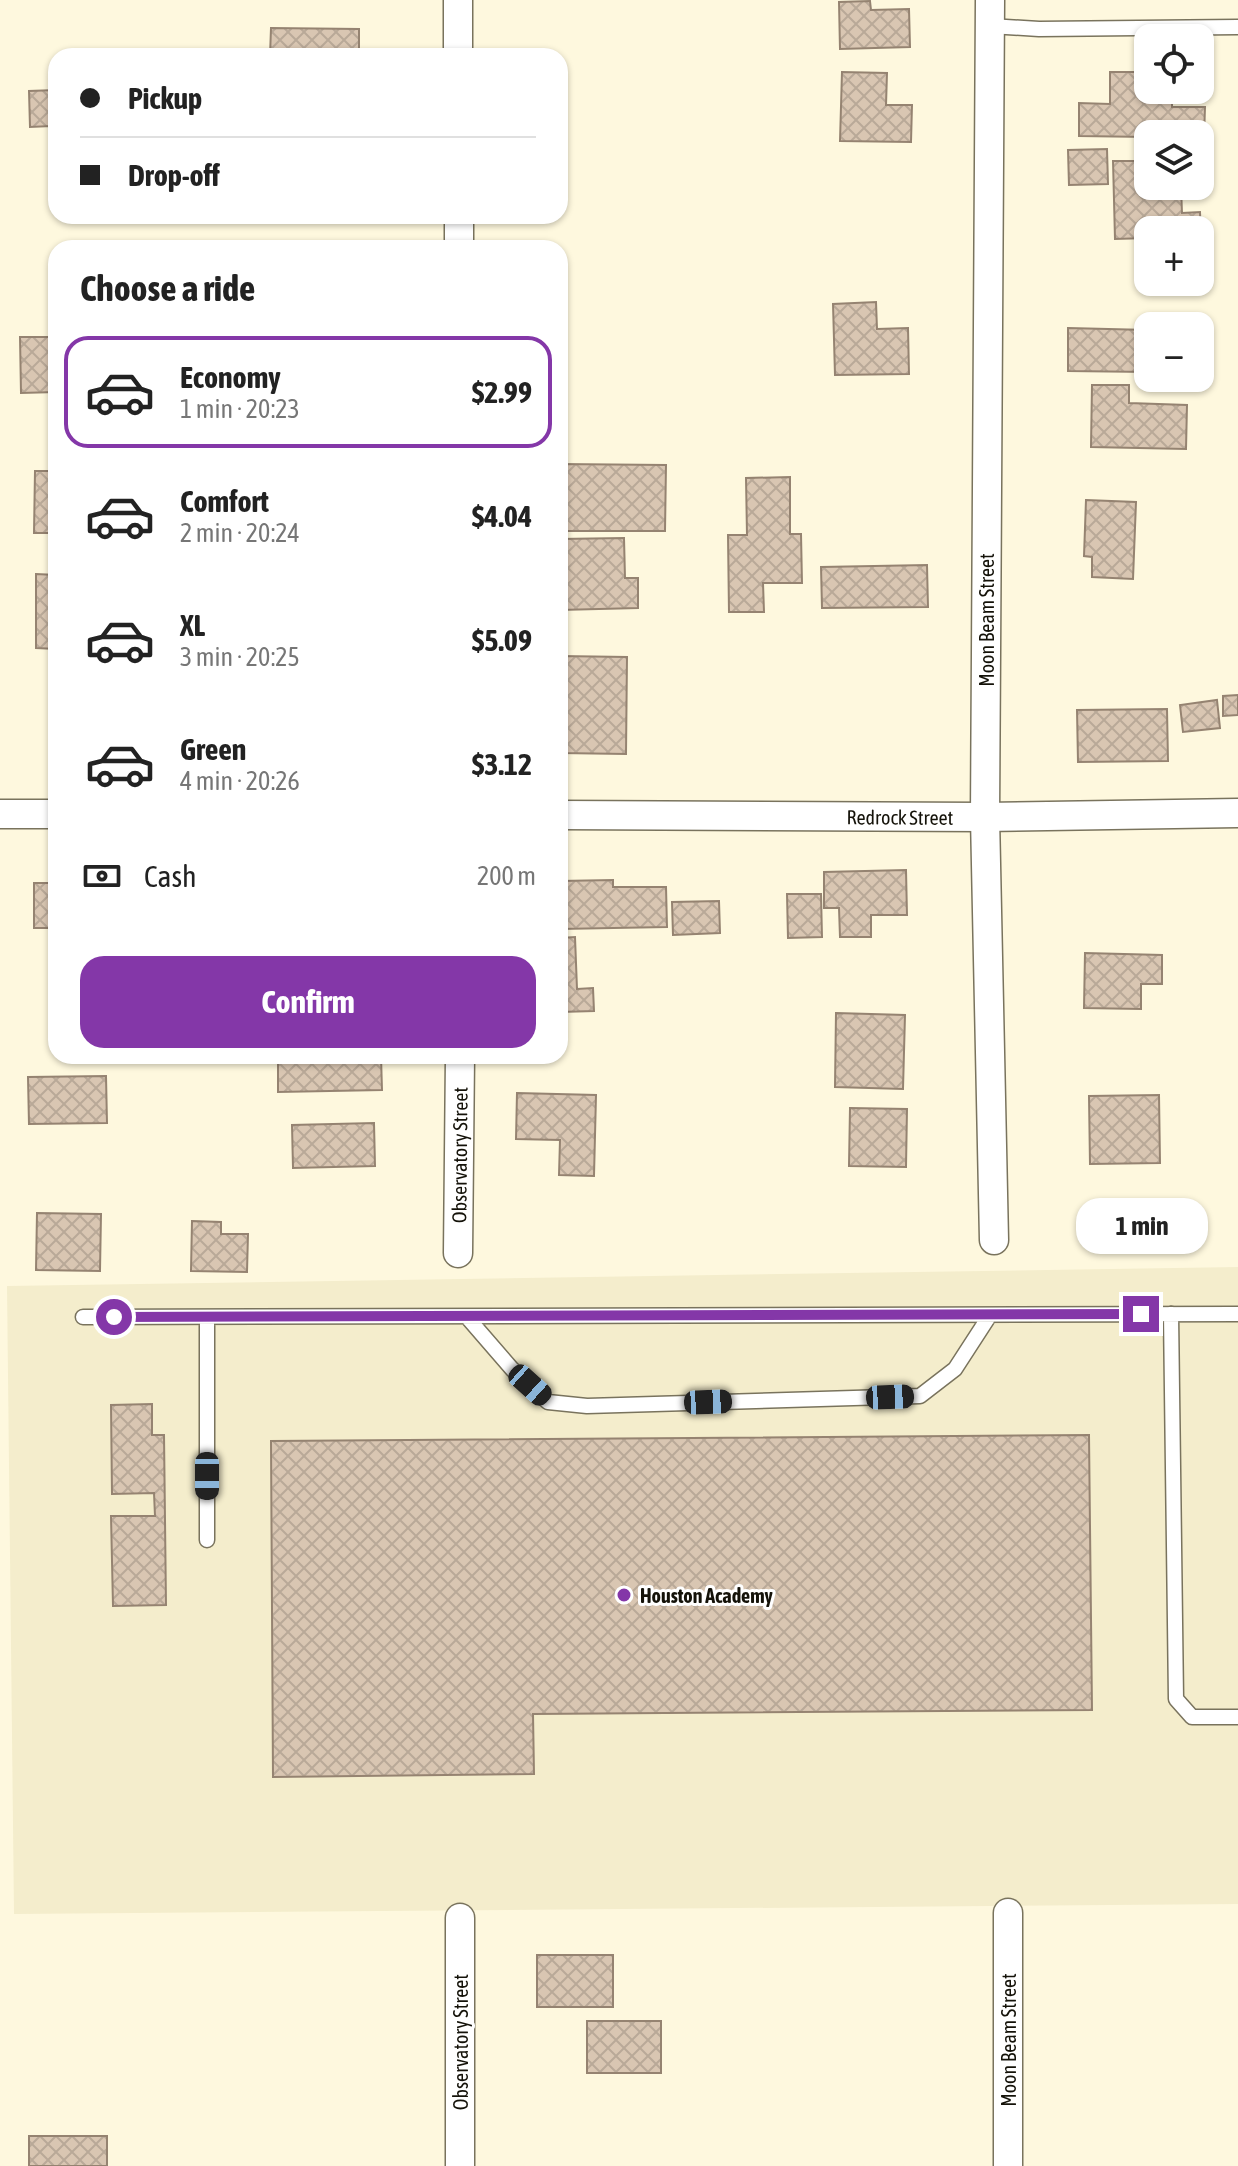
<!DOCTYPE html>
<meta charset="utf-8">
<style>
body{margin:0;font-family:"Asap Condensed",sans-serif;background:#f2f2f2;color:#222;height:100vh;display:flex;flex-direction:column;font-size:30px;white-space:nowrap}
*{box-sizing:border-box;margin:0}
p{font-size:26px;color:#767676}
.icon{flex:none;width:44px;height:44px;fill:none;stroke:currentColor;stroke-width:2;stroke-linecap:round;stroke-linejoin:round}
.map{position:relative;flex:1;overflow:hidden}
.details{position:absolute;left:48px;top:240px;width:520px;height:824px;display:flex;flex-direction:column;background:#fff;border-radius:24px;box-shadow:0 2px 6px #0004}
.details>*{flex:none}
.guide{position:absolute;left:48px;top:48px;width:520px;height:176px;border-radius:24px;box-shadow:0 2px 6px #0004;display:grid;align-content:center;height:176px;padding:0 32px;background:#fff}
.controls{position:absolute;left:1134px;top:24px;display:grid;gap:16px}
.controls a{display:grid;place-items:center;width:80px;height:80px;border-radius:16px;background:#fff;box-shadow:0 2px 6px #0004;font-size:40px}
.end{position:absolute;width:36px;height:36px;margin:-18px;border:10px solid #8437a8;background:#fff;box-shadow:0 0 0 4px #fff}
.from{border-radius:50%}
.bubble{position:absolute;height:56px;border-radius:24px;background:#fff;box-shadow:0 2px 6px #0004;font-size:26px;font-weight:700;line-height:56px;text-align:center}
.car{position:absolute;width:24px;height:48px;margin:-24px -12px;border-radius:10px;box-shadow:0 0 6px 2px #0007;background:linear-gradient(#222 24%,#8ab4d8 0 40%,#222 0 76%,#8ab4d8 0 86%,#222 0)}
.guide b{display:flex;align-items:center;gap:28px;height:76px;font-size:30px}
.guide b+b{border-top:2px solid #e0e0e0}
.guide i{width:20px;height:20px;background:#222}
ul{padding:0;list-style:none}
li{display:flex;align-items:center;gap:24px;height:112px;margin:0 16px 12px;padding:0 16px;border:4px solid transparent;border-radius:24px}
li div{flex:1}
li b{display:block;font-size:30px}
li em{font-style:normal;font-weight:700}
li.selected{border-color:#8437a8}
li>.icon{width:72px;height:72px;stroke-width:1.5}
h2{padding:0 32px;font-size:36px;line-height:96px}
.pay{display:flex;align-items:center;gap:20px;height:88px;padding:0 32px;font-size:30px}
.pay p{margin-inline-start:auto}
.button{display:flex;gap:16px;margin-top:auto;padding:16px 32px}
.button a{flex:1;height:92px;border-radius:24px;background:#8437a8;color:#fff;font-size:32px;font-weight:700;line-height:92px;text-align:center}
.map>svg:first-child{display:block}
</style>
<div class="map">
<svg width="1238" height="2166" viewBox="0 0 1238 2166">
<defs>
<pattern id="building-cross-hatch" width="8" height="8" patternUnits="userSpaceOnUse" patternTransform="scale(2)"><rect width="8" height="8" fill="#d9c6b2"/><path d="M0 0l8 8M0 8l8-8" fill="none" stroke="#b9a998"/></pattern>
</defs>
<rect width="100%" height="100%" fill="#fef8de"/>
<path fill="#f4edcc" d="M1238,1267V1904L14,1914L7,1286Z"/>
<path fill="url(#building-cross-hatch)" stroke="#958371" stroke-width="2" d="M870,1L871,10L909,9L910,47L840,49L839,2Z
M271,28L359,29V56H270Z
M842,72L887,73L886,105H912L911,142L840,141Z
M1110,72H1148V90H1172V107H1205L1204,138H1200V134H1148V137L1079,136V103L1110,104Z
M56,90V173H52L51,126L30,127L29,91Z
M1107,149L1108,184L1069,185L1068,150Z
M1113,161H1148V186H1181L1182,213L1200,212L1201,237L1200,230H1148V238L1115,239Z
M876,302L877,329L908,328L909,374L835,375L833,304Z
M1068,328L1148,330V372L1068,371Z
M20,337H56V392L21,393Z
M1092,385H1129V403L1187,405L1186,449L1091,447Z
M560,464L666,465L665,531H560Z
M35,471H56V533H34Z
M790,477V534H801L802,583H763L764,612H729L728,535H747L746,478Z
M1086,500L1136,502L1133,579L1092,577V557L1084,556Z
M624,538L625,578H638V608L560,610V539Z
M927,565L928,607L822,608L821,567Z
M36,574L56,575V649L36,648Z
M560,656L627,657L626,754L560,753Z
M1238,695V715L1223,716V696Z
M1217,700L1220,728L1183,732L1180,705Z
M1167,709L1168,761L1078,762L1077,710Z
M906,870L907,915H871V937H840L839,908H824V872Z
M613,880V887H666L667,927L560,929V881Z
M34,883H56V953H49V928H34Z
M787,894H821L822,937L788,938Z
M719,901L720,933L673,935L672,902Z
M575,937L577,989L593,988L594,1011L560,1012V938Z
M1085,953L1162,955V984H1141V1009L1084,1008Z
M836,1013L905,1015L903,1089L835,1087Z
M278,1056H381L382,1090L278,1092Z
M106,1076L107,1123L29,1124L28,1077Z
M517,1093L596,1095L594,1176L559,1175L560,1140L516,1139Z
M1159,1095L1160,1163L1090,1164L1089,1096Z
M850,1108L907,1109L906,1167L849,1166Z
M374,1123L375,1166L293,1168L292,1125Z
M37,1213L101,1214L100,1271L36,1270Z
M192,1221L221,1222V1234H248L247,1272L191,1271Z
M152,1404V1435H164L166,1605L113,1606L111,1516H155L154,1493L112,1494L111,1405Z
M1089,1435L1092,1710L533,1714L534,1774L273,1777L271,1441Z
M537,1955H613V2007H537Z
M587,2021H661V2073H587Z
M29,2136H107V2166H29Z"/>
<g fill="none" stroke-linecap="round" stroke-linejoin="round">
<defs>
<path id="service" d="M990,26L1039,29L1238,27
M1171,1314L1176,1699L1192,1717H1238
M83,1317L1238,1314
M207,1317V1540
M467,1317L512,1369L548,1402L587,1406L920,1396L955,1369L990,1315"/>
<g id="minor">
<path d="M458,0V56"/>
<path d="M990,0L985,817L994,1240"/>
<path d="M459,216V248"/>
<path d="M0,814H56"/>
<path id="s1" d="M560,815L985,817L1238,813"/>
<path id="s2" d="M458,1253L460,1056"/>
<path d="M1008,1913V2166"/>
<path d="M460,2166V1918"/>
</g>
</defs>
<use href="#service" stroke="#79735d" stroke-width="17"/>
<use href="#minor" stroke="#79735d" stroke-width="31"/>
<use href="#service" stroke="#fff" stroke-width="14"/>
<use href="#minor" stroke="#fff" stroke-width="28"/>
</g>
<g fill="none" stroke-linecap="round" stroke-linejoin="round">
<path stroke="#8437a8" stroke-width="10" d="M114,1317L1141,1314"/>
</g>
<circle fill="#8437a8" stroke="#fff" stroke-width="3" cx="624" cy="1595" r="8"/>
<g text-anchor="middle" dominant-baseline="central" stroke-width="6" stroke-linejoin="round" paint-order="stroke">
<g font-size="20" fill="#141209" stroke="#fff">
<text transform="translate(986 620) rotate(-90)">Moon Beam Street</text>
<text stroke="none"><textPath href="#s1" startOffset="340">Redrock Street</textPath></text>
<text stroke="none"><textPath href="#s2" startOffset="98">Observatory Street</textPath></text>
<text transform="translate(1008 2040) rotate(-90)">Moon Beam Street</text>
<text transform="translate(460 2042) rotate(-90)">Observatory Street</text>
</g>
<g font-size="20" font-weight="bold" fill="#141209" stroke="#fff" text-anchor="start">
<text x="640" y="1595">Houston Academy</text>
</g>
</g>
</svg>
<div class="controls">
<a><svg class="icon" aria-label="locate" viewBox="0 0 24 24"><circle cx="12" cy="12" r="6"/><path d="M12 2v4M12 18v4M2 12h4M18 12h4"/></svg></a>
<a><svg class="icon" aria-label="layers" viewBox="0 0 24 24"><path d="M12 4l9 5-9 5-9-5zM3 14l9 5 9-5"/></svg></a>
<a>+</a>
<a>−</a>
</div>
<i class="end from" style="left:114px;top:1317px"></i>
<i class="end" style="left:1141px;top:1314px"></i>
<div class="bubble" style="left:1076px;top:1198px;width:132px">1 min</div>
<i class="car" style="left:530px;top:1385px;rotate:132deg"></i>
<i class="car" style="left:890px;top:1397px;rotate:88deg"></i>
<i class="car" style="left:708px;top:1402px;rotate:88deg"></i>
<i class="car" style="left:207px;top:1476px;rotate:180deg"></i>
<div class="guide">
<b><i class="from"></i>Pickup</b>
<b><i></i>Drop-off</b>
</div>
<section class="details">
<h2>Choose a ride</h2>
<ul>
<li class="selected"><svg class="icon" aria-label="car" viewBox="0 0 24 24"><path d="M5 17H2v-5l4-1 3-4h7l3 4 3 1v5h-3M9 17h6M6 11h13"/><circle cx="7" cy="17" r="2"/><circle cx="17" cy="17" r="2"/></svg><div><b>Economy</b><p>1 min · 20:23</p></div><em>$2.99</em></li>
<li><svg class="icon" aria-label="car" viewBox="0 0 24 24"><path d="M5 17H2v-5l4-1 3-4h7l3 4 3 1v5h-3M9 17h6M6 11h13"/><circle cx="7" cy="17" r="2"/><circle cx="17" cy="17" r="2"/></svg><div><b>Comfort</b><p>2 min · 20:24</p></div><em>$4.04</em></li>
<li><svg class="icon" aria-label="car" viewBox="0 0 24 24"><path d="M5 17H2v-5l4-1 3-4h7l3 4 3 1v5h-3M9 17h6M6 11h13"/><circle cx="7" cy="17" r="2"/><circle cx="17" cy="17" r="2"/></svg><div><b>XL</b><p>3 min · 20:25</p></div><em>$5.09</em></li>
<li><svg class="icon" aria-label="car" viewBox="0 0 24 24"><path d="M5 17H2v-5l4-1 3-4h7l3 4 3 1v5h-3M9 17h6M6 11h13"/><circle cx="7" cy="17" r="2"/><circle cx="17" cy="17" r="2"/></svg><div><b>Green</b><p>4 min · 20:26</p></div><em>$3.12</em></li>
</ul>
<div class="pay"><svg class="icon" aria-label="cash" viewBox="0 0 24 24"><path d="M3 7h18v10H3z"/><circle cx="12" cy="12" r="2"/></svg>Cash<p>200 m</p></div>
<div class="button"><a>Confirm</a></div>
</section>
</div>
